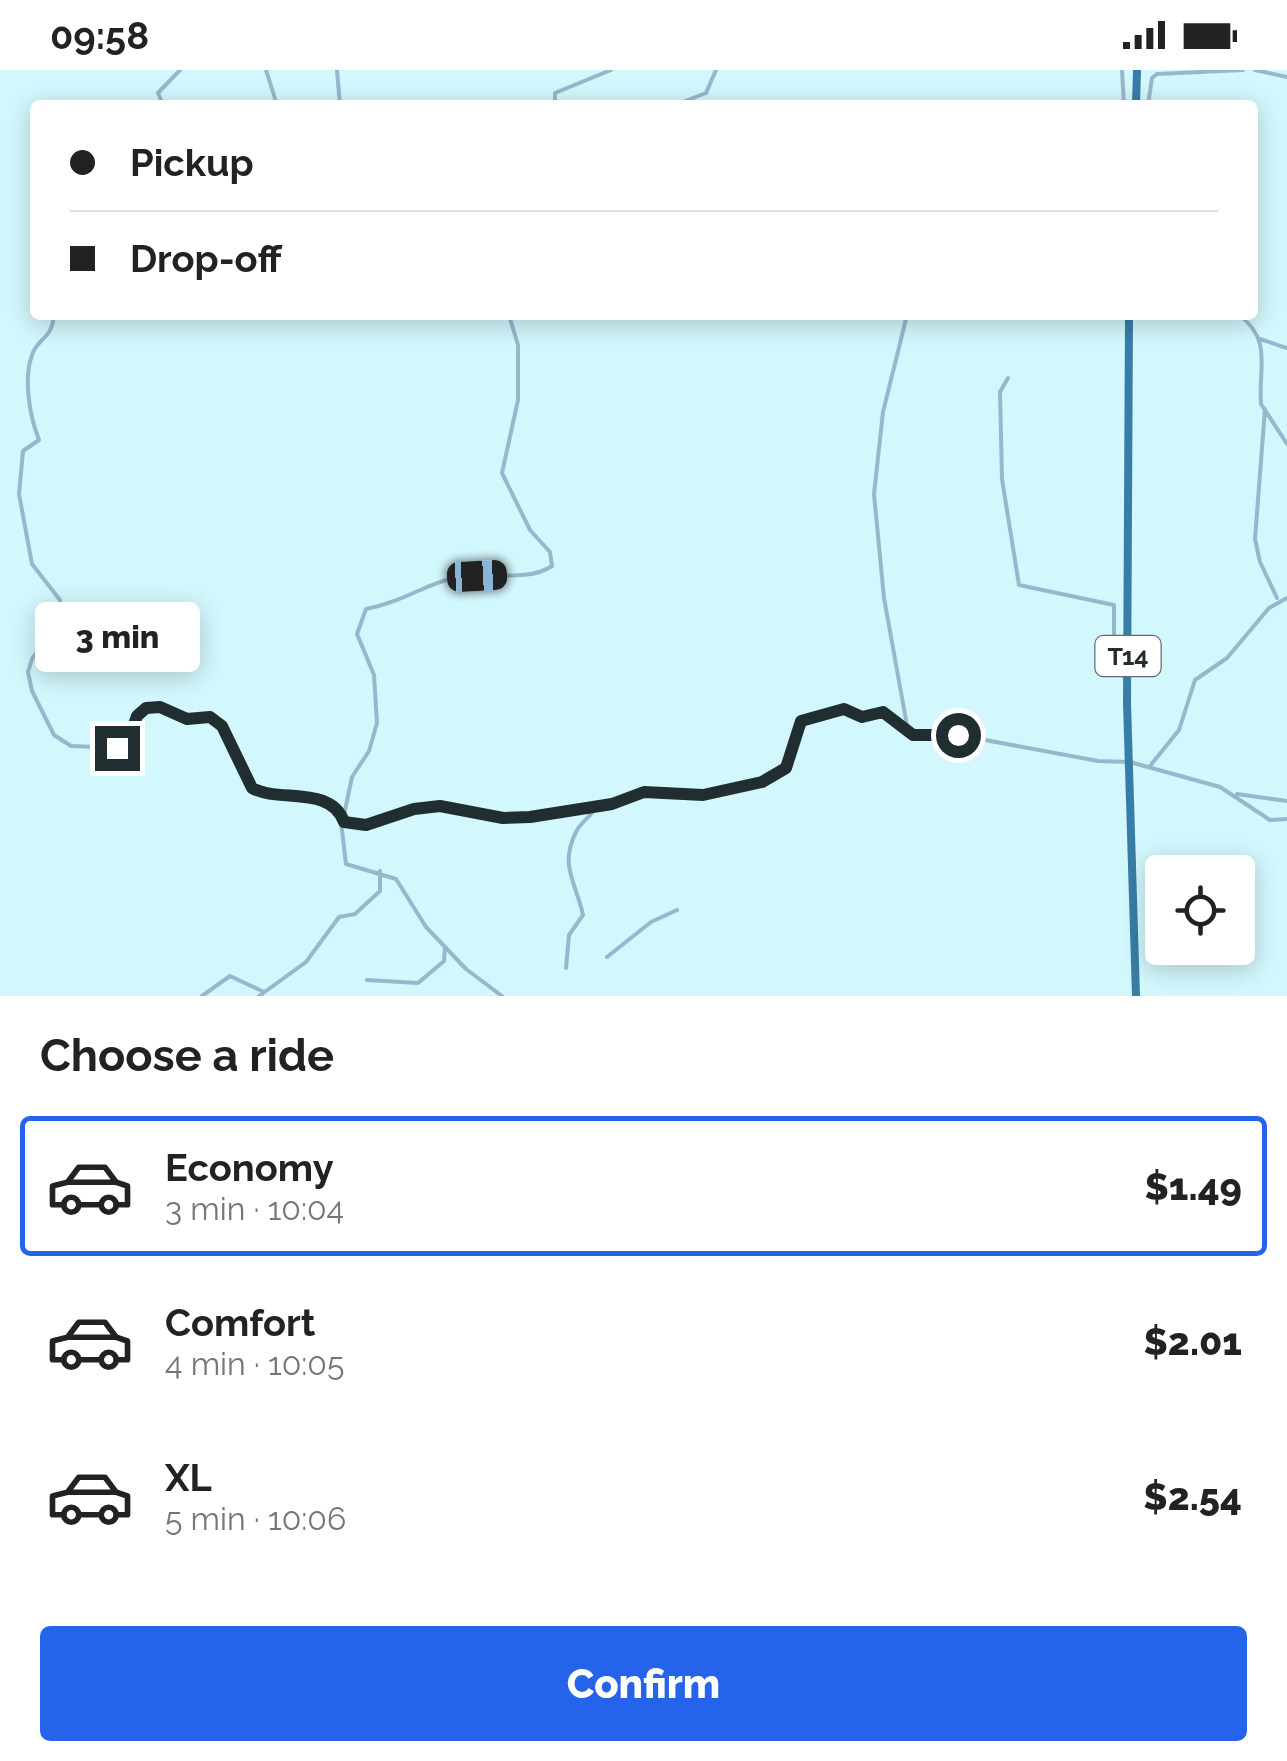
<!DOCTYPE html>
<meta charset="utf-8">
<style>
body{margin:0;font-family:Raleway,sans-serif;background:#f6f6f6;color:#222;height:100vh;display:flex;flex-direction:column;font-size:38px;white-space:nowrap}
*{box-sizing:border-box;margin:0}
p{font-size:32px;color:#767676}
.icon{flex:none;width:55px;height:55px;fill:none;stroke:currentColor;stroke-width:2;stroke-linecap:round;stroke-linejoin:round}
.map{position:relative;height:926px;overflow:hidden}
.details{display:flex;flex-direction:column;background:#fff;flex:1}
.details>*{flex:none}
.banner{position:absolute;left:30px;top:30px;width:1228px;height:220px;border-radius:10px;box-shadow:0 5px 25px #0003;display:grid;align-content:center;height:220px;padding:0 40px;background:#fff}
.buttons{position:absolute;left:1145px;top:785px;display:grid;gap:20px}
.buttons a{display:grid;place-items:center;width:110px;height:110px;border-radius:10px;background:#fff;box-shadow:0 5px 25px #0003;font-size:50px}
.end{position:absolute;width:45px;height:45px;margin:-22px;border:12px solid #212e31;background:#fff;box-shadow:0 0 0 5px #fff}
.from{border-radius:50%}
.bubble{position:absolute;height:70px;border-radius:10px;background:#fff;box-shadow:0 5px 25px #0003;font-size:32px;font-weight:800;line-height:70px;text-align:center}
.car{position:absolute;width:30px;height:60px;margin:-30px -15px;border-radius:12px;box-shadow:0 0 8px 2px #0007;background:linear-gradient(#222 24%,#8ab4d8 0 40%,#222 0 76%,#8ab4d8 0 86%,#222 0)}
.banner b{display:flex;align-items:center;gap:35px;height:95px;font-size:38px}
.banner b+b{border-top:2px solid #e0e0e0}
.banner i{width:25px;height:25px;background:#222}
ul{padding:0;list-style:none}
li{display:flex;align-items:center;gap:30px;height:140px;margin:0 20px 15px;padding:0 20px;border:5px solid transparent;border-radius:10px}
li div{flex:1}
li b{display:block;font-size:38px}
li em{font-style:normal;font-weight:800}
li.current{border-color:#2563eb}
li>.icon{width:90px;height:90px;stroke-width:1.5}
h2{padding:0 40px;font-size:45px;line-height:120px}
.cta{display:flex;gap:20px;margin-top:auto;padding:20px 40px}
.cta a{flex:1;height:115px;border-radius:10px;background:#2563eb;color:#fff;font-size:40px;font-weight:800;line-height:115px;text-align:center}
.status{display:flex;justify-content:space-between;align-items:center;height:70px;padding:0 50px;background:#fff;direction:ltr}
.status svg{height:28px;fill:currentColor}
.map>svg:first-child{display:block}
</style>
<div class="status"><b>09:58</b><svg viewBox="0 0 49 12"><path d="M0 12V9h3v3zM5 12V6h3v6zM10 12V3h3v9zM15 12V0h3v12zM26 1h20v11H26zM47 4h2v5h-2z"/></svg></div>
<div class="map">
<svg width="1287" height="926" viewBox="0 0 1287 926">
<rect width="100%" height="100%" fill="#d2f7fc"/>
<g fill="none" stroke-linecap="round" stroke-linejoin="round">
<path stroke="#98b7cc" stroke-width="4" d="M266,0L277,35
M337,0L340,35
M1122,0L1124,35
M1255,0L1287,7
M163,35L158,23L180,0
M555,35V23L611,0
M675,35L706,23L716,0
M1148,35L1152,8L1157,4L1243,0
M54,245C52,270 38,267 32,285C23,310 30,347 39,370L23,381L19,424L32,494L60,530L56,557L32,589L28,602L32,621L54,665L71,676L121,678L129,672L140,642L152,637L181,648L216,650L252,718L268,724L312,726L340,743L346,794L396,809L426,857L466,899L502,926
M907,245L883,342L874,424L884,528L908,661L918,666L958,665L1098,691L1130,692L1220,717L1270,750L1287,749
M1239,245C1273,270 1258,299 1261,334L1287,374
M1260,269L1287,278
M1008,308L1000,322L1002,409L1019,515L1114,535V602L1126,607
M1265,339L1255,469L1260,492L1277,528
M1150,696L1179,660L1195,610L1227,588L1269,538L1287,528
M1237,724L1287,731
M488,743L518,747
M344,745L352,707L369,681L377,653L374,605L357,564L366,539C403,532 425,514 457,507C486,501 527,513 552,496L550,482L530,460L502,403L518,330V275L509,245
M344,752L366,755L429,737L509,748L595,737L653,721L703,725L780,704L791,690L795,661L804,649L850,639L859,647L883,642L904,655
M607,887L651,852L677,840
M566,898L569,865L583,845C576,812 559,796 576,762C581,751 591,748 595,737
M367,910L418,913L444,891L445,878
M202,926L230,906L262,921
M259,926L306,892L339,847L355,844L380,821V801"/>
<path stroke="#377ea6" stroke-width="8" d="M1136,35L1137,0
M1129,245L1127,633L1136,926"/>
</g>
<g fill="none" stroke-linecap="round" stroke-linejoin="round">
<path stroke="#212e31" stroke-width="12" d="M117,678L128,672L137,646L146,638L160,637L187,649L210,647L222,656L252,718C279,733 331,715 344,752L366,755L414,739L440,736L503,748L530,747L612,734L644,722L703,725L762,712L786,698L801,651L844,639L862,647L883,642L913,665H958"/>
</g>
<g text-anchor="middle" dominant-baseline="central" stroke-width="10" stroke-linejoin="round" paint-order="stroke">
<rect fill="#fff" stroke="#646d6f" stroke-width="2.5" x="1095.5" y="566" width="65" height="40" rx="8"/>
<g font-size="25" font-weight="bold" fill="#212e31">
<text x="1128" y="586">T14</text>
</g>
</g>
</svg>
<div class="buttons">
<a><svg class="icon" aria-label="locate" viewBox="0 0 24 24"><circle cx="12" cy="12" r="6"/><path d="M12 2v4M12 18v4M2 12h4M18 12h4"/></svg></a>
</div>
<i class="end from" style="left:958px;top:665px"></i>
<i class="end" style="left:117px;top:678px"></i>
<div class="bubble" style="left:35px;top:532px;width:165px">3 min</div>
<i class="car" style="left:477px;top:506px;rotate:87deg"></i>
<div class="banner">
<b><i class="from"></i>Pickup</b>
<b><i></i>Drop-off</b>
</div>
</div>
<section class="details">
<h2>Choose a ride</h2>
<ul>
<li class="current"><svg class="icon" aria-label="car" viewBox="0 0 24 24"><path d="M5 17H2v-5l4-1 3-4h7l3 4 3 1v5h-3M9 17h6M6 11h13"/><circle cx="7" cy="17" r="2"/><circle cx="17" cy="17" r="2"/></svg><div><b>Economy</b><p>3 min · 10:04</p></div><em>$1.49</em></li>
<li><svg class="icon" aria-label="car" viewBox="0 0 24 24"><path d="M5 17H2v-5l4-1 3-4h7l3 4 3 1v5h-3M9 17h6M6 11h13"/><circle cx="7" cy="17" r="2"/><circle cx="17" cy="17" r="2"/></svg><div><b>Comfort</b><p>4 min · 10:05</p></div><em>$2.01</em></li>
<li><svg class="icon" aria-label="car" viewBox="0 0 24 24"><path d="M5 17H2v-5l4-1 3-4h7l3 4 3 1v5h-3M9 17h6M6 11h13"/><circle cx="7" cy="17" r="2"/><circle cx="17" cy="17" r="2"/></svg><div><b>XL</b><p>5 min · 10:06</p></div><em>$2.54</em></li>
</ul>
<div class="cta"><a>Confirm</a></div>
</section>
